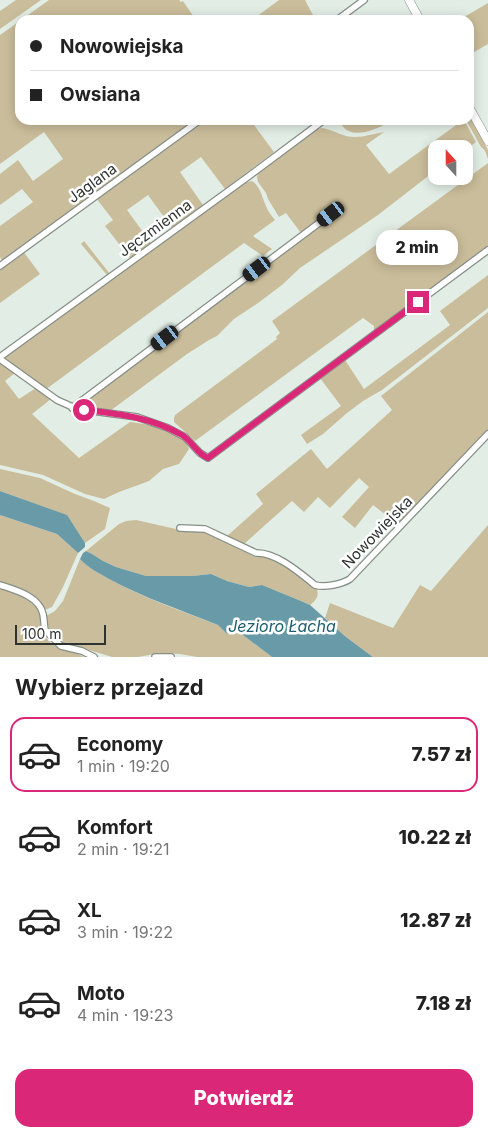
<!DOCTYPE html>
<html lang="pl">
<meta charset="utf-8">
<style>
body{margin:0;font-family:Inter,sans-serif;background:#f6f6f6;color:#222;height:100vh;display:flex;flex-direction:column;font-size:19px;white-space:nowrap}
*{box-sizing:border-box;margin:0}
p{font-size:16px;color:#767676}
.icon{flex:none;width:28px;height:28px;fill:none;stroke:currentColor;stroke-width:2;stroke-linecap:round;stroke-linejoin:round}
.map{position:relative;height:657px;overflow:hidden}
.panel{display:flex;flex-direction:column;background:#fff;flex:1}
.panel>*{flex:none}
.top-card{position:absolute;left:15px;top:15px;width:459px;height:110px;border-radius:15px;box-shadow:0 2px 12px #0003;display:grid;align-content:center;height:110px;padding:0 15px;background:#fff}
.needle{width:32px;rotate:339deg}
.fabs{position:absolute;left:428px;top:140px;display:grid;gap:10px}
.fabs a{display:grid;place-items:center;width:45px;height:45px;border-radius:10px;background:#fff;box-shadow:0 2px 12px #0003;font-size:25px}
.scale{position:absolute;left:15px;bottom:12px;width:91px;box-sizing:border-box;padding-left:5px;border:2px solid #2f3330;border-top:0;font-size:14px;line-height:18px;white-space:nowrap;color:#2f3330;-webkit-text-stroke:4px #fff;paint-order:stroke}
.end{position:absolute;width:22px;height:22px;margin:-11px;border:6px solid #db2777;background:#fff;box-shadow:0 0 0 2px #fff}
.from{border-radius:50%}
.bubble{position:absolute;height:35px;border-radius:15px;background:#fff;box-shadow:0 2px 12px #0003;font-size:16px;font-weight:800;line-height:35px;text-align:center}
.car{position:absolute;width:15px;height:30px;margin:-15px -8px;border-radius:6px;box-shadow:0 0 4px 1px #0007;background:linear-gradient(#222 24%,#8ab4d8 0 40%,#222 0 76%,#8ab4d8 0 86%,#222 0)}
.top-card b{display:flex;align-items:center;gap:18px;height:48px;font-size:19px}
.top-card b+b{border-top:1px solid #e0e0e0}
.top-card i{width:12px;height:12px;background:#222}
ul{padding:0;list-style:none}
li{display:flex;align-items:center;gap:15px;height:75px;margin:0 10px 8px;padding:0 5px;border:2px solid transparent;border-radius:15px}
li div{flex:1}
li b{display:block;font-size:19px}
li em{font-style:normal;font-weight:800}
li.current{border-color:#db2777}
li>.icon{width:45px;height:45px;stroke-width:1.5}
h2{padding:0 15px;font-size:22px;line-height:60px}
.button{display:flex;gap:10px;margin-top:auto;padding:10px 15px}
.button a{flex:1;height:58px;border-radius:15px;background:#db2777;color:#fff;font-size:20px;font-weight:800;line-height:58px;text-align:center}
.map>svg:first-child{display:block}
</style>
<div class="map">
<svg width="488" height="657" viewBox="0 0 488 657">
<rect width="100%" height="100%" fill="#e2eee5"/>
<path fill="#cabd9b" d="M16,0H41L0,29V11Z
M49,0H179L181,2L183,1L196,20H21Z
M279,0H305L314,17L310,20H252Z
M488,3V44L469,55V20H459Z
M20,21V120H197L3,262L0,257V226L33,202L22,189L0,205V174L18,160L33,181L63,159L44,132L0,164V35Z
M469,115L488,150V159C486,154 486,150 481,147L466,120H469Z
M202,120H251V121L274,152L225,189L201,157L180,172L203,205L172,228L148,195L127,210L151,243L130,258L105,226L113,220L96,198Z
M339,120H392C377,130 348,143 339,120Z
M463,120H464L476,142L464,151V149H436V170L378,215L300,268L282,285L258,303L234,319L217,336L209,340L187,354L110,411L76,407L335,214L328,209V214L301,233L286,213L279,217L268,199L266,193L258,182L257,177L258,173C269,164 309,130 321,128C327,128 339,134 346,136C359,139 372,134 384,132L366,145L389,174Z
M488,163V247L374,332V326L363,318L195,441L174,422V418L175,415L277,339L276,337L280,333L272,321Z
M252,181C261,187 262,198 266,206C268,212 272,216 275,220L253,236L272,249L263,256L244,243L45,390L4,357L240,185L248,182Z
M84,241L110,274L107,275L81,244Z
M23,251L40,274L0,303V268Z
M488,275V308L382,390L363,401L347,413L323,434L307,444L301,435L341,406L320,378L345,360L364,389L450,325L440,311Z
M488,312V430L399,525L373,505L355,528L342,517L369,487L359,478L330,508L318,497L304,512L292,501L244,544L226,537L263,504L256,494L311,449L327,469L392,410L381,396Z
M0,362L15,373L5,381L19,399L36,388L51,399L32,414L79,458L130,422C150,425 181,427 189,449L179,464L163,469L149,481L119,492L104,499L85,494L43,475L0,465Z
M0,469L40,478L75,494L94,501L110,508L105,529L85,543L66,515L0,491Z
M0,515L57,534L78,553L63,587L52,607L45,610C34,592 19,590 0,583Z
M136,520L176,529L195,532L206,531L255,557C271,553 289,567 301,577C306,581 310,587 317,589C319,597 316,600 310,605L301,601L262,585L249,587L227,581L211,574L192,576H146L116,567L103,561L92,554L86,551L119,524L126,521Z
M488,525V657H373L346,637L325,618L330,603L393,628L420,585L431,591Z
M80,559C88,568 99,573 109,579C144,598 181,611 218,625L227,634L239,632L272,657H197L180,654L160,653L138,657H112L63,642L49,629L46,616L55,611L63,601Z
M0,588C13,592 38,601 41,616C42,623 40,617 40,624C40,630 44,636 49,641C59,651 73,650 84,657H0Z"/>
<path fill="#699aa7" d="M0,491L67,515L85,543V547L78,553L57,534L0,515Z
M86,551L92,554L103,561L116,567L146,576H192L211,574L227,581L249,587L262,585L301,601L310,605L346,637L373,657H272L239,632L227,634L218,625C181,610 144,598 109,579C99,573 88,568 80,559L83,553Z"/>
<g fill="none" stroke-linecap="round" stroke-linejoin="round">
<defs>
<path id="minor" d="M337,20L364,0
M0,266L200,120
M0,357L249,176L324,120
M0,359L57,400L77,409L137,417L168,428L185,437L200,453L208,458L488,250
M72,408L331,214
M180,528L205,529L256,553C276,552 300,573 315,585C325,588 342,584 350,579L488,434
M0,585C15,590 39,596 43,614C44,619 44,625 45,630L61,646L82,651L94,657
M155,657H171"/>
<path id="secondary" d="M409,0L420,20
M469,107L488,141"/>
</defs>
<use href="#minor" stroke="#858f87" stroke-width="8"/>
<use href="#secondary" stroke="#858f87" stroke-width="9"/>
<use href="#minor" stroke="#fff" stroke-width="5.5"/>
<use href="#secondary" stroke="#fff" stroke-width="8"/>
</g>
<g fill="none" stroke-linecap="round" stroke-linejoin="round">
<path stroke="#db2777" stroke-width="6" d="M84,410C120,414 150,417 182,435C192,441 197,454 208,458L418,302"/>
</g>
<g text-anchor="middle" dominant-baseline="central" stroke-width="5" stroke-linejoin="round" paint-order="stroke">
<g font-size="15" fill="#2f3330" stroke="#fff">
<text transform="translate(92 183) rotate(-36)">Jaglana</text>
<text transform="translate(155 228) rotate(-36)">Jęczmienna</text>
<text transform="translate(377 532) rotate(-46)">Nowowiejska</text>
</g>
<g font-size="16" font-style="italic" fill="#1d5f6f" stroke="#fff">
<text x="282" y="626">Jezioro Łacha</text>
</g>
</g>
</svg>
<div class="fabs">
<a><svg class="needle" viewBox="-14 -14 28 28"><path d="M0-13l5 13h-10z" fill="#e53935"/><path d="M0 13l5-13h-10z" fill="#767676"/></svg></a>
</div>
<div class="scale">100 m</div>
<i class="end from" style="left:84px;top:410px"></i>
<i class="end" style="left:418px;top:302px"></i>
<div class="bubble" style="left:376px;top:230px;width:82px">2 min</div>
<i class="car" style="left:331px;top:214px;rotate:233deg"></i>
<i class="car" style="left:257px;top:269px;rotate:233deg"></i>
<i class="car" style="left:165px;top:338px;rotate:233deg"></i>
<div class="top-card">
<b><i class="from"></i>Nowowiejska</b>
<b><i></i>Owsiana</b>
</div>
</div>
<section class="panel">
<h2>Wybierz przejazd</h2>
<ul>
<li class="current"><svg class="icon" aria-label="car" viewBox="0 0 24 24"><path d="M5 17H2v-5l4-1 3-4h7l3 4 3 1v5h-3M9 17h6M6 11h13"/><circle cx="7" cy="17" r="2"/><circle cx="17" cy="17" r="2"/></svg><div><b>Economy</b><p>1 min · 19:20</p></div><em>7.57 zł</em></li>
<li><svg class="icon" aria-label="car" viewBox="0 0 24 24"><path d="M5 17H2v-5l4-1 3-4h7l3 4 3 1v5h-3M9 17h6M6 11h13"/><circle cx="7" cy="17" r="2"/><circle cx="17" cy="17" r="2"/></svg><div><b>Komfort</b><p>2 min · 19:21</p></div><em>10.22 zł</em></li>
<li><svg class="icon" aria-label="car" viewBox="0 0 24 24"><path d="M5 17H2v-5l4-1 3-4h7l3 4 3 1v5h-3M9 17h6M6 11h13"/><circle cx="7" cy="17" r="2"/><circle cx="17" cy="17" r="2"/></svg><div><b>XL</b><p>3 min · 19:22</p></div><em>12.87 zł</em></li>
<li><svg class="icon" aria-label="car" viewBox="0 0 24 24"><path d="M5 17H2v-5l4-1 3-4h7l3 4 3 1v5h-3M9 17h6M6 11h13"/><circle cx="7" cy="17" r="2"/><circle cx="17" cy="17" r="2"/></svg><div><b>Moto</b><p>4 min · 19:23</p></div><em>7.18 zł</em></li>
</ul>
<div class="button"><a>Potwierdź</a></div>
</section>
